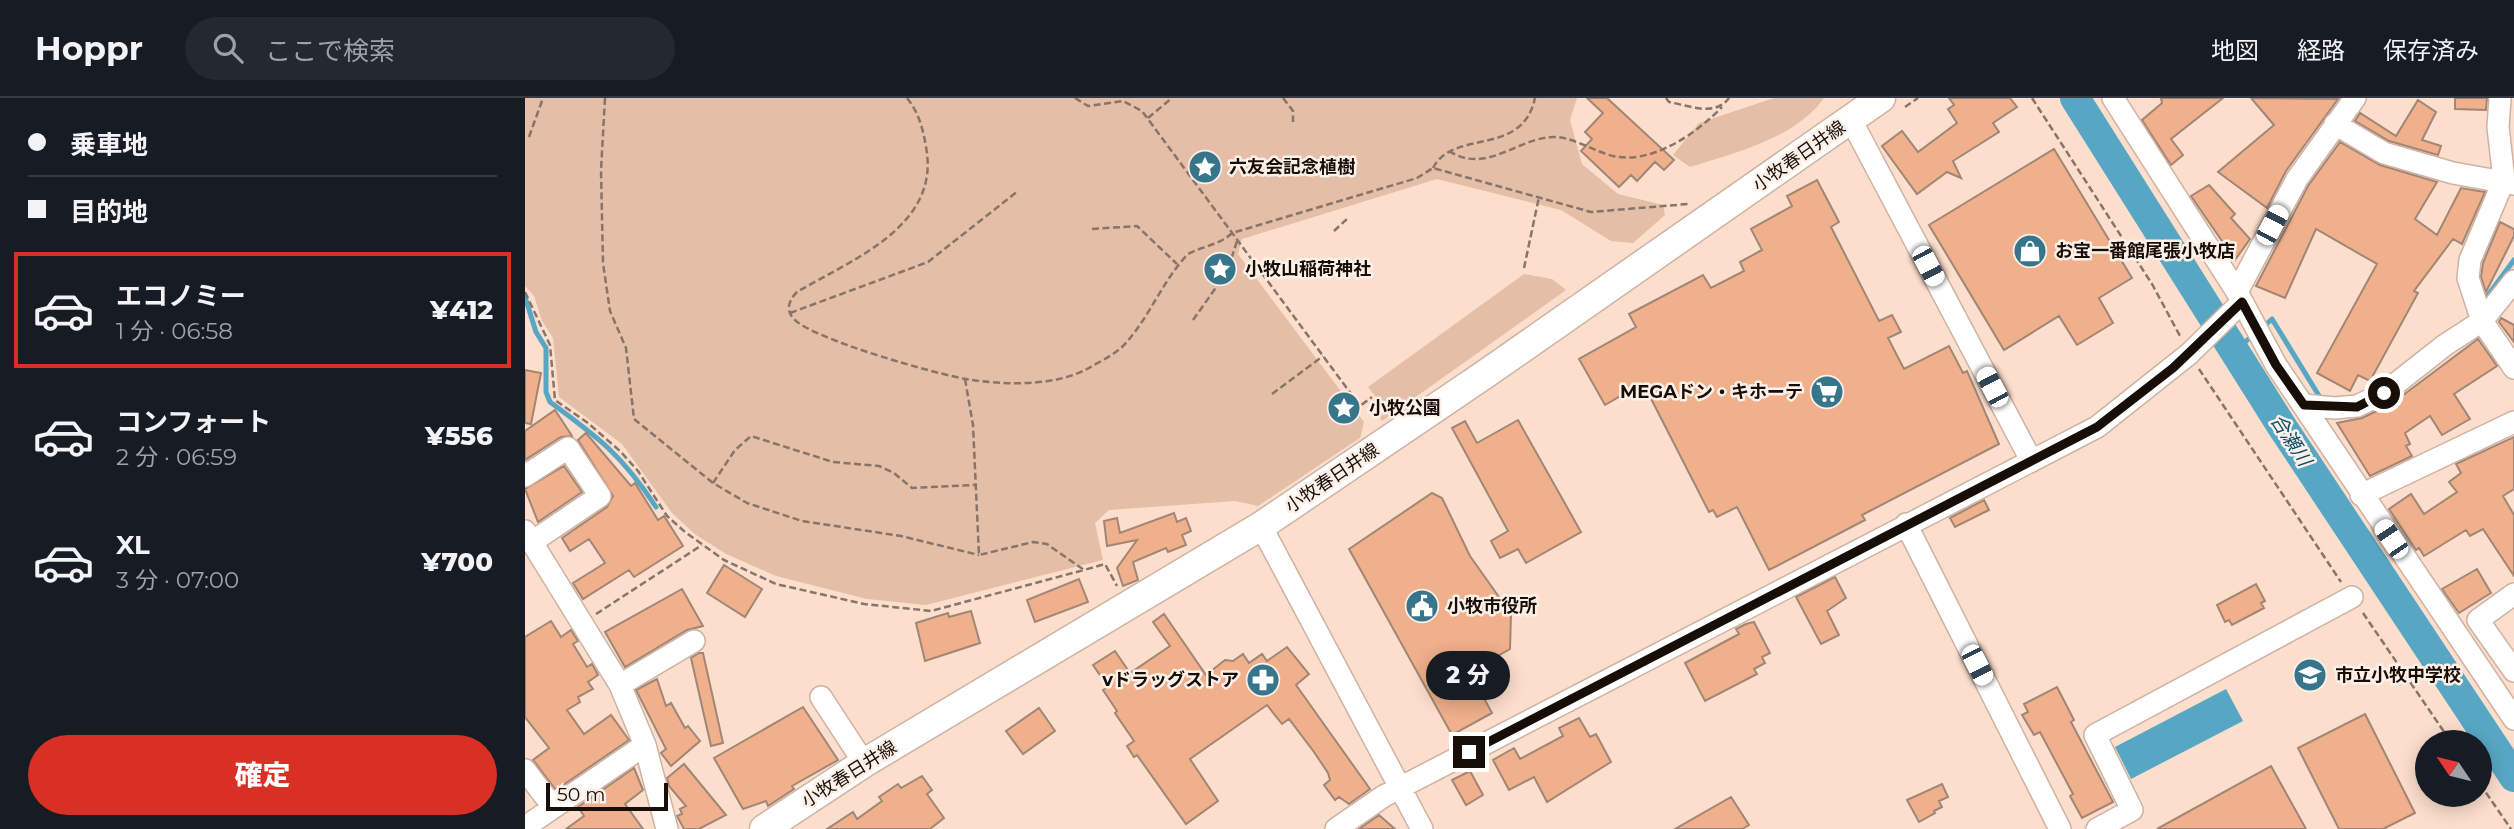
<!DOCTYPE html>
<html lang="ja">
<meta charset="utf-8">
<style>
body{margin:0;font-family:Montserrat,"Noto Sans JP",sans-serif;background:#242831;color:#f1f3f6;height:100vh;display:flex;flex-direction:column;font-size:26px;white-space:nowrap}
*{box-sizing:border-box;margin:0}
p{font-size:23px;color:#9ea1a6}
.icon{flex:none;width:38px;height:38px;fill:none;stroke:currentColor;stroke-width:2;stroke-linecap:round;stroke-linejoin:round}
.map{position:relative;flex:1;overflow:hidden}
.drawer{display:flex;flex-direction:column;background:#171b24;width:525px}
.drawer>*{flex:none}
.guide{display:grid;align-content:center;height:154px;padding:0 28px;background:#171b24}
.needle{width:46px;rotate:305deg}
.fabs{position:absolute;left:1890px;top:632px;display:grid;gap:14px}
.fabs a{display:grid;place-items:center;width:77px;height:77px;border-radius:50%;background:#171b24;box-shadow:0 4px 18px #0003;font-size:35px}
.scale{position:absolute;left:21px;bottom:18px;width:122px;box-sizing:border-box;padding-left:7px;border:4px solid #180e08;border-top:0;font-size:19px;line-height:24px;white-space:nowrap;color:#180e08;-webkit-text-stroke:5px #fcf0e9;paint-order:stroke}
.end{position:absolute;width:32px;height:32px;margin:-16px;border:9px solid #180e08;background:#fff;box-shadow:0 0 0 4px #fff}
.from{border-radius:50%}
.bubble{position:absolute;height:49px;border-radius:24px;background:#171b24;box-shadow:0 4px 18px #0003;font-size:23px;font-weight:800;line-height:49px;text-align:center}
.car{position:absolute;width:21px;height:42px;margin:-21px -10px;border-radius:9px;box-shadow:0 0 5px 2px #0007;background:linear-gradient(#fff 24%,#345 0 40%,#fff 0 76%,#345 0 86%,#fff 0)}
.guide b{display:flex;align-items:center;gap:24px;height:66px;font-size:26px}
.guide b+b{border-top:2px solid #363941}
.guide i{width:18px;height:18px;background:#f1f3f6}
ul{padding:0;list-style:none}
li{display:flex;align-items:center;gap:21px;height:116px;margin:0 14px 10px;padding:0 14px;border:4px solid transparent;border-radius:0px}
li div{flex:1}
li b{display:block;font-size:26px}
li em{font-style:normal;font-weight:800}
li.selected{border-color:#d93025}
li>.icon{width:63px;height:63px;stroke-width:1.5}
.button{display:flex;gap:14px;margin-top:auto;padding:14px 28px}
.button a{flex:1;height:80px;border-radius:42px;background:#d93025;color:#fff;font-size:28px;font-weight:800;line-height:80px;text-align:center}
header{display:flex;align-items:center;gap:42px;box-sizing:border-box;height:98px;padding:0 35px;background:#171b24;border-bottom:2px solid #363941}
header strong{font-size:33px}
nav{display:flex;gap:38px;margin-inline-start:auto;font-size:24px}
.search{width:490px;height:63px;background:#242831;display:flex;align-items:center;gap:18px;box-sizing:border-box;padding:0 24px;border-radius:38px;color:#9ea1a6;font-size:26px}
main{display:flex;flex:1;min-height:0}
.map>svg:first-child{display:block}
</style>
<header>
<strong>Hoppr</strong>
<div class="search"><svg class="icon" aria-label="search" viewBox="0 0 24 24"><circle cx="10" cy="10" r="6"/><path d="M15 15l6 6"/></svg>ここで検索</div>
<nav><a>地図</a><a>経路</a><a>保存済み</a></nav>
</header>
<main>
<section class="drawer">
<div class="guide">
<b><i class="from"></i>乗車地</b>
<b><i></i>目的地</b>
</div>
<ul>
<li class="selected"><svg class="icon" aria-label="car" viewBox="0 0 24 24"><path d="M5 17H2v-5l4-1 3-4h7l3 4 3 1v5h-3M9 17h6M6 11h13"/><circle cx="7" cy="17" r="2"/><circle cx="17" cy="17" r="2"/></svg><div><b>エコノミー</b><p>1 分 · 06:58</p></div><em>¥412</em></li>
<li><svg class="icon" aria-label="car" viewBox="0 0 24 24"><path d="M5 17H2v-5l4-1 3-4h7l3 4 3 1v5h-3M9 17h6M6 11h13"/><circle cx="7" cy="17" r="2"/><circle cx="17" cy="17" r="2"/></svg><div><b>コンフォート</b><p>2 分 · 06:59</p></div><em>¥556</em></li>
<li><svg class="icon" aria-label="car" viewBox="0 0 24 24"><path d="M5 17H2v-5l4-1 3-4h7l3 4 3 1v5h-3M9 17h6M6 11h13"/><circle cx="7" cy="17" r="2"/><circle cx="17" cy="17" r="2"/></svg><div><b>XL</b><p>3 分 · 07:00</p></div><em>¥700</em></li>
</ul>
<div class="button"><a>確定</a></div>
</section>
<div class="map">
<svg width="1989" height="731" viewBox="0 0 1989 731">
<rect width="100%" height="100%" fill="#fcdecd"/>
<path fill="#e5bea8" d="M0,0H1052L1045,22L1057,66L1093,96L1138,107L1140,117L1108,145L1086,143L1036,112L912,81L717,141L713,156L839,324L835,340L733,408L710,403L584,412L570,425L578,462L401,507L342,501L251,478L201,456L171,437L147,415L97,346L34,299L28,240L17,223L9,198L0,188Z
M1249,0H1299C1271,40 1210,55 1165,69L1148,57L1174,25Z
M999,176L1027,181L1041,192L857,323L846,308L853,302L843,289Z"/>
<path fill="#57a7c4" d="M1701,591L1718,623L1606,681L1590,649Z"/>
<g fill="none" stroke-linecap="round" stroke-linejoin="round">
<path stroke="#57a7c4" stroke-width="5" d="M0,199L11,234L21,250V294L25,304C74,340 97,357 131,409
M1958,204L1989,162
M1736,231L1747,221L1796,301
M1709,254L1728,237"/>
<path stroke="#57a7c4" stroke-width="30" d="M1550,0L1756,327L1989,679"/>
</g>
<path fill="#efb08b" stroke="#a18676" stroke-width="2" d="M1062,0H1082L1149,62L1139,72L1130,64L1112,83L1106,77L1094,89L1056,53L1067,41L1060,34L1078,15Z
M1424,0H1485L1492,9L1468,25L1474,34L1428,63L1436,80L1422,74L1392,96L1357,48L1377,33L1393,54L1432,25L1423,11L1429,7Z
M1636,0H1698L1646,41L1658,57L1646,67L1617,22L1637,5Z
M1726,0L1813,1L1761,73L1742,110L1693,74L1749,27Z
M1930,0H1962L1961,12L1930,11Z
M1893,2L1911,14L1897,42L1916,48L1913,57L1864,43L1830,23L1835,15L1871,38Z
M1815,44L1855,67L1912,84L1890,121L1912,137L1936,90L1960,94L1937,146L1928,141L1889,193L1893,195L1845,283L1833,277L1825,293L1792,275L1852,166L1791,131L1760,200L1731,188L1783,88Z
M1529,51L1607,180L1574,200L1588,225L1552,247L1534,218L1479,252L1404,127Z
M1292,82L1314,124L1306,129L1354,223L1367,217L1376,234L1363,240L1379,271L1424,248L1438,275L1442,273L1474,346L1337,417L1340,422L1244,472L1212,409L1192,419L1188,412L1184,414L1118,285L1080,307L1054,261L1111,229L1104,216L1178,177L1186,190L1219,173L1215,164L1237,152L1226,131L1267,108L1262,98Z
M1684,87L1710,116L1706,120L1725,141L1710,162L1666,98Z
M1975,124L1989,131V138L1961,194L1956,179L1958,165Z
M1976,220L1989,227V244L1974,224Z
M1953,241L1972,268L1929,296L1945,321L1917,337L1905,318L1880,335L1885,346L1881,348L1887,358L1845,378L1812,325L1837,320L1865,307Z
M0,272L16,275L6,326L0,325Z
M30,312L47,338L36,339L0,362V333Z
M993,322L1056,434L1001,465L993,451L975,460L966,443L983,433L927,330L940,323L952,345Z
M61,335L106,388L110,385L133,422L139,418L158,448L109,479L104,472L58,501L48,485L80,465L64,441L45,453L37,440L82,409L88,398L53,342Z
M1989,339V391L1978,398L1989,417V478L1958,431L1945,438L1941,432L1899,458L1894,450L1891,452L1864,411L1886,396L1899,416L1932,394L1924,384L1936,375L1931,366Z
M39,368L57,394L13,424L0,391Z
M907,395L917,400L945,458L986,516L985,551L945,574L967,615L927,637L824,451Z
M1459,402L1464,412L1430,429L1425,420Z
M649,415L652,424L661,420L666,433L657,437L661,447L643,454L641,450L608,464L613,482L598,488L592,470L612,442L582,448L579,423L592,420L595,435Z
M199,467L237,491L220,519L182,495Z
M1952,471L1966,495L1934,515L1917,491Z
M1310,479L1321,500L1302,513L1314,537L1296,546L1271,499Z
M554,481L563,504L510,524L502,502Z
M1731,486L1740,503L1736,505L1739,510L1707,527L1704,522L1700,524L1692,507Z
M157,491L178,528L162,532L100,569L80,534Z
M446,513L455,545L400,563L391,525L423,515L424,519Z
M639,516L681,577L700,562L708,563L718,556L724,565L737,556L742,563L762,549L784,576L771,587L845,691L824,706L814,699L810,702L799,687L805,682L803,675L789,654L764,621L757,626L742,607L665,661L693,703L661,726L612,657L609,659L602,648L609,643L590,615L592,613L578,592L583,589L568,567L590,553L605,575L645,548L628,524Z
M26,523L36,539L46,532L53,543L48,546L62,569L67,566L73,577L63,584L68,591L53,599L55,604L42,612L59,636L86,617L104,642L31,692L8,662L24,650L0,619V539Z
M1229,524L1245,555L1237,559L1240,565L1229,571L1232,576L1180,603L1160,565L1214,536L1211,531L1221,526Z
M174,555H178L198,645L186,648L166,560Z
M132,581L141,608L146,605L160,630L163,628L175,643L146,668L136,655L141,651L111,592Z
M1532,589L1549,622L1546,624L1588,704L1557,720L1545,698L1548,696L1515,634L1509,637L1497,617L1503,614L1499,606Z
M278,609L313,662L267,688L269,691L243,708L241,703L218,711L189,660Z
M514,610L530,633L498,656L481,633Z
M1840,616L1890,715L1858,731H1814L1773,650Z
M1054,620L1065,639L1071,636L1086,664L1022,704L1009,679L984,692L968,662L989,650L995,661L1038,638L1034,630Z
M159,666L201,717L174,731H159L152,718L157,716L155,711L161,708L144,688L142,680Z
M1746,668L1781,731H1632Z
M109,670L118,692L100,706L118,731H41L59,718L53,709Z
M945,673L958,697L941,707L927,682Z
M397,678L407,692L402,696L419,720L405,731H302L328,714L332,721L357,703L354,699L373,686L376,690Z
M1417,686L1423,699L1414,703L1417,709L1409,713L1410,715L1394,724L1382,702Z
M1206,699L1224,727L1217,731H1150Z
M854,717L870,731H834Z"/>
<g fill="none" stroke-linecap="round" stroke-linejoin="round">
<defs>
<path id="minor" d="M1588,0L1712,194L1751,267L1989,621
M1975,0L1973,29L1979,82L1945,162L1943,180L1957,223L1989,270
M1326,22L1506,362
M1810,26L1859,55L1928,75L1989,86
M1712,194L1772,81L1830,0
M1779,307L1809,310L1832,308L1859,295L1920,247L1957,223L1989,183
M0,378L43,350L75,398L7,444
M1836,397L1989,324
M1381,426L1535,731
M736,428L897,731
M0,433L95,587L120,647L142,731
M1989,496L1953,522L1989,573
M95,587L169,543
M296,599L339,665
M0,672L28,709
M0,729L120,647
M811,731L859,698L1572,329L1664,256L1717,204
M1572,731L1607,712L1570,637L1827,499"/>
<path id="major" d="M239,731L339,665L736,428L959,277L1356,0"/>
</defs>
<use href="#minor" stroke="#cfb2a2" stroke-width="24"/>
<use href="#major" stroke="#cfb2a2" stroke-width="31"/>
<path stroke="#887469" stroke-width="2.5" stroke-dasharray="7 3.5" stroke-linecap="butt" d="M80,0L76,72L78,165L85,213L101,250L109,321L188,385L222,405L277,423L376,438L454,457
M382,0C394,15 398,31 401,49C416,128 328,161 272,194C264,202 260,212 269,221C287,241 411,276 441,281C478,287 528,289 562,271C574,264 589,257 598,248C624,221 637,183 663,156C678,148 695,147 707,135L892,80L908,70L1066,114L1163,106
M550,0L563,8L598,3L617,13L835,308L847,299
M758,0L768,13V24
M1141,0L1144,4C1165,8 1190,19 1204,0
M1507,0L1627,186L1655,238
M1380,9L1393,0
M623,20L647,0
M4,39L18,0
M924,53C962,78 995,37 1032,39C1053,41 1073,56 1093,59C1131,64 1173,34 1197,9
M908,70C929,30 997,60 1010,0
M567,131L612,128L652,166
M809,133L823,120
M999,170L1014,99
M0,194L25,247L30,302L63,325L95,353L113,373L142,418L160,434L199,462L251,486L339,506L406,513L559,472
M265,215L403,164L493,93
M668,222L702,174L712,143
M1674,271L1816,484
M440,281L448,327L454,457L508,444L522,446L559,472L580,466L592,488
M747,296L798,258
M188,385L210,352L226,338L308,364L354,368L369,375L387,390L450,387
M1838,515L1926,644
M71,516L177,447
M1955,686L1986,731"/>
<use href="#minor" stroke="#fff" stroke-width="21"/>
<use href="#major" stroke="#fff" stroke-width="28"/>
</g>
<g fill="none" stroke-linecap="round" stroke-linejoin="round">
<path stroke="#180e08" stroke-width="9" d="M944,654L1572,329L1648,270L1717,204L1751,267L1779,307L1832,309L1859,295"/>
</g>
<defs>
<symbol id="sight-disc" viewBox="-11 -11 22 22"><circle r="9.5" fill="#37758b" stroke="#fcf0e9"/><path d="M0-6L1.8-2.2L6-1.7L2.9 1.2L3.7 5.4L0 3.3L-3.7 5.4L-2.9 1.2L-6-1.7L-1.8-2.2Z" fill="#fff"/></symbol>
<symbol id="shop-disc" viewBox="-11 -11 22 22"><circle r="9.5" fill="#37758b" stroke="#fcf0e9"/><path d="M-5-2.5h2.3a2.7 3.5 0 0 1 5.4 0H5L5.5 6h-11ZM-1.5-2.5h3a1.5 2.3 0 0 0-3 0Z" fill="#fff"/></symbol>
<symbol id="supermarket-disc" viewBox="-11 -11 22 22"><circle r="9.5" fill="#37758b" stroke="#fcf0e9"/><path d="M-6-5.5h2.5l.6 2H6L4.5 2H-2.5L-4.4-4H-6ZM-1.5 3.2a1.3 1.3 0 1 0 .1 0ZM3 3.2a1.3 1.3 0 1 0 .1 0Z" fill="#fff"/></symbol>
<symbol id="civic-disc" viewBox="-11 -11 22 22"><circle r="9.5" fill="#37758b" stroke="#fcf0e9"/><path d="M-.6-6.5H3V-4.5H.6V-3L4-1V1h2V6H-6V1h2V-1L-.6-3ZM-1.2 2.5V6h2.4V2.5Z" fill="#fff"/></symbol>
<symbol id="school-disc" viewBox="-11 -11 22 22"><circle r="9.5" fill="#37758b" stroke="#fcf0e9"/><path d="M0-5L7-2L0 1L-7-2ZM-4 1L0 2.5L4 1V4Q0 6-4 4Z" fill="#fff"/></symbol>
<symbol id="pharmacy-disc" viewBox="-11 -11 22 22"><circle r="9.5" fill="#37758b" stroke="#fcf0e9"/><path d="M-2-6h4v4h4v4h-4v4h-4v-4h-4v-4h4Z" fill="#fff"/></symbol>
</defs>
<g fill-rule="evenodd">
<use href="#sight-disc" x="661" y="50" width="38" height="38"/>
<use href="#shop-disc" x="1486" y="134" width="38" height="38"/>
<use href="#sight-disc" x="676" y="152" width="38" height="38"/>
<use href="#supermarket-disc" x="1283" y="275" width="38" height="38"/>
<use href="#sight-disc" x="800" y="291" width="38" height="38"/>
<use href="#civic-disc" x="878" y="489" width="38" height="38"/>
<use href="#school-disc" x="1766" y="558" width="38" height="38"/>
<use href="#pharmacy-disc" x="719" y="563" width="38" height="38"/>
</g>
<g text-anchor="middle" dominant-baseline="central" stroke-width="5" stroke-linejoin="round" paint-order="stroke">
<g font-size="18" fill="#180e08" stroke="#fcf0e9">
<text transform="translate(1274 58) rotate(-35)">小牧春日井線</text>
<text transform="translate(807 380) rotate(-34)">小牧春日井線</text>
<text transform="translate(324 676) rotate(-32)">小牧春日井線</text>
</g>
<g font-size="18" font-weight="bold" fill="#180e08" stroke="#fcf0e9" text-anchor="start">
<text x="704" y="69">六友会記念植樹</text>
<text x="1530" y="153">お宝一番館尾張小牧店</text>
<text x="720" y="171">小牧山稲荷神社</text>
<text x="1278" y="294" text-anchor="end">MEGAドン・キホーテ</text>
<text x="844" y="310">小牧公園</text>
<text x="922" y="508">小牧市役所</text>
<text x="1810" y="577">市立小牧中学校</text>
<text x="714" y="582" text-anchor="end">vドラッグストア</text>
</g>
<g font-size="19" font-style="italic" fill="#074e63" stroke="#fcf0e9">
<text transform="translate(1766 342) rotate(57)">合瀬川</text>
</g>
</g>
</svg>
<div class="fabs">
<a><svg class="needle" viewBox="-14 -14 28 28"><path d="M0-13l5 13h-10z" fill="#e53935"/><path d="M0 13l5-13h-10z" fill="#9ea1a6"/></svg></a>
</div>
<div class="scale">50 m</div>
<i class="end from" style="left:1859px;top:295px"></i>
<i class="end" style="left:944px;top:654px"></i>
<div class="bubble" style="left:901px;top:553px;width:84px">2 分</div>
<i class="car" style="left:1747px;top:127px;rotate:28deg"></i>
<i class="car" style="left:1403px;top:168px;rotate:152deg"></i>
<i class="car" style="left:1467px;top:289px;rotate:332deg"></i>
<i class="car" style="left:1866px;top:441px;rotate:326deg"></i>
<i class="car" style="left:1452px;top:567px;rotate:153deg"></i>
</div>
</main>
